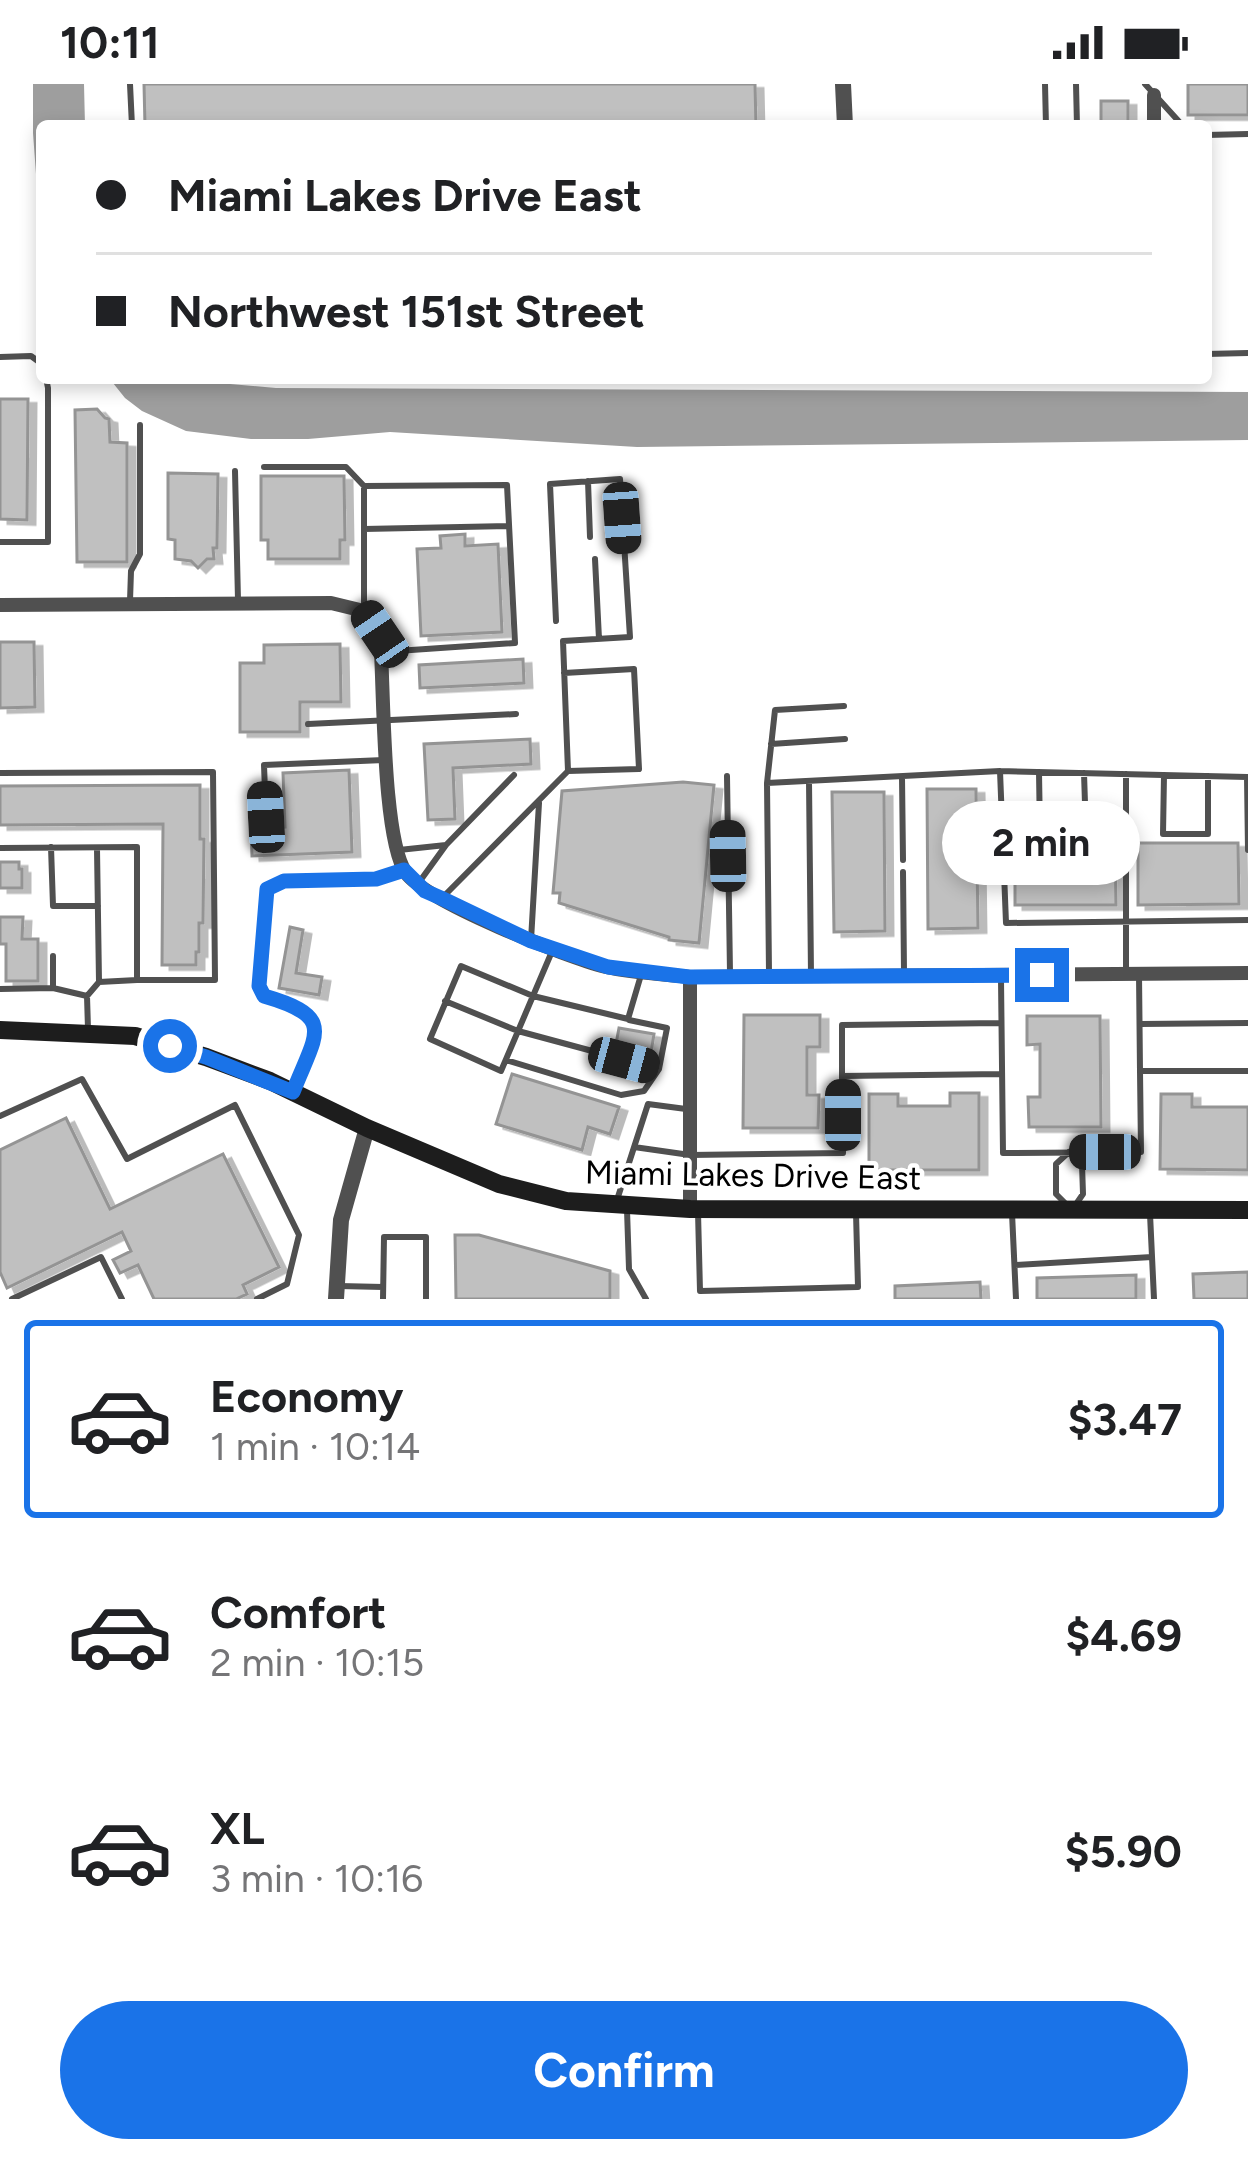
<!DOCTYPE html>
<meta charset="utf-8">
<style>
body{margin:0;font-family:Figtree,sans-serif;background:#f6f6f6;color:#202124;height:100vh;display:flex;flex-direction:column;font-size:45px;white-space:nowrap}
*{box-sizing:border-box;margin:0}
p{font-size:39px;color:#757577}
.icon{flex:none;width:66px;height:66px;fill:none;stroke:currentColor;stroke-width:2;stroke-linecap:round;stroke-linejoin:round}
.map{position:relative;height:1215px;overflow:hidden}
.panel{display:flex;flex-direction:column;background:#fff;flex:1}
.panel>*{flex:none}
.guide{position:absolute;left:36px;top:36px;width:1176px;height:264px;border-radius:12px;box-shadow:0 6px 18px #0003;display:grid;align-content:center;height:264px;padding:0 60px;background:#fff}
.end{position:absolute;width:54px;height:54px;margin:-27px;border:15px solid #1a73e8;background:#fff;box-shadow:0 0 0 6px #fff}
.from{border-radius:50%}
.bubble{position:absolute;height:84px;border-radius:42px;background:#fff;box-shadow:0 6px 18px #0003;font-size:39px;font-weight:700;line-height:84px;text-align:center}
.car{position:absolute;width:36px;height:72px;margin:-36px -18px;border-radius:15px;box-shadow:0 0 9px 3px #0007;background:linear-gradient(#222 24%,#8ab4d8 0 40%,#222 0 76%,#8ab4d8 0 86%,#222 0)}
.guide b{display:flex;align-items:center;gap:42px;height:114px;font-size:45px}
.guide b+b{border-top:3px solid #e0e0e0}
.guide i{width:30px;height:30px;background:#202124}
ul{padding:21px 0 0;list-style:none}
li{display:flex;align-items:center;gap:36px;height:198px;margin:0 24px 18px;padding:0 36px;border:6px solid transparent;border-radius:12px}
li div{flex:1}
li b{display:block;font-size:45px}
li em{font-style:normal;font-weight:700}
li.current{border-color:#1a73e8}
li>.icon{width:108px;height:108px;stroke-width:1.5}
.button{display:flex;gap:24px;margin-top:auto;padding:24px 60px}
.button a{flex:1;height:138px;border-radius:72px;background:#1a73e8;color:#fff;font-size:48px;font-weight:700;line-height:138px;text-align:center}
.status{display:flex;justify-content:space-between;align-items:center;height:84px;padding:0 60px;background:#fff;direction:ltr}
.status svg{height:33px;fill:currentColor}
.map>svg:first-child{display:block}
</style>
<div class="status"><b>10:11</b><svg viewBox="0 0 49 12"><path d="M0 12V9h3v3zM5 12V6h3v6zM10 12V3h3v9zM15 12V0h3v12zM26 1h20v11H26zM47 4h2v5h-2z"/></svg></div>
<div class="map">
<svg width="1248" height="1215" viewBox="0 0 1248 1215">
<defs>
<filter id="shadow"><feDropShadow dx="8" dy="4.5" stdDeviation="0" flood-color="#0004"/></filter>
</defs>
<rect width="100%" height="100%" fill="#fff"/>
<path fill="#9e9e9e" d="M33,0H84L85,42H42V172L33,49Z
M109,294H212L230,300L276,304L1248,308V356L637,363L390,348L308,355H251L186,347L142,327L125,314Z"/>
<path fill="#c0c0c0" stroke="#949494" stroke-width="3" filter="url(#shadow)" d="M144,0H755L756,42H145Z
M1188,0H1248V31H1188Z
M1101,17H1128V38H1101Z
M0,315H28L27,436L0,435Z
M97,325L105,334L109,335L110,358L127,359V478H77L75,326Z
M168,389L218,390L217,464H213L214,475H207L198,484L191,477L175,475V456L168,455Z
M261,392H344L345,456H340V475H268V456H261Z
M465,450V462L498,460L502,548L421,552L417,465L441,464L440,452Z
M0,558H34L35,623L0,624Z
M340,560L341,618H300V648H240V579H264V561Z
M523,575L524,599L420,604L419,581Z
M530,655L531,680L453,684L455,735L428,736L424,660Z
M349,686L352,768L252,772L251,745L285,743L283,689Z
M683,698L714,701L699,859L669,856V853L559,819L560,809H553L562,707Z
M200,701V755H204L203,839H199V868H196V881H162L163,740L0,741V702Z
M927,705H976L978,844L928,845Z
M832,708H884L885,847L834,848Z
M1138,759H1238L1239,820L1138,821Z
M1015,760H1115L1116,821H1015Z
M0,778H19V785H22V804H0Z
M0,833H23L22,855H38V897H6V860H0Z
M290,843L303,846L296,889L322,893L319,911L279,904Z
M744,931H820V963H807V1011H819L818,1044H743Z
M1027,932H1100L1101,1043H1029L1028,1013H1040V960L1027,961Z
M619,944L654,950L650,975L615,965Z
M512,990L619,1023L610,1050L588,1043L582,1066L496,1040Z
M950,1009H979V1086H869V1010H898V1022H950Z
M1161,1010H1192V1023H1248V1086L1160,1085Z
M66,1034L110,1125L223,1070L279,1183L243,1201L247,1210L236,1215H154L138,1181L120,1189L113,1176L131,1167L122,1148L7,1204L0,1188V1066Z
M455,1151H479L610,1187V1215H456Z
M1248,1188V1215H1194L1193,1190Z
M1136,1191V1215H1037V1194Z
M980,1198L981,1215H895V1202Z"/>
<g fill="none" stroke-linecap="round" stroke-linejoin="round">
<path stroke="#505050" stroke-width="6" d="M130,0L132,42
M1045,0L1046,42
M1076,0L1077,42
M1145,0L1183,42
M1206,51L1248,50
M1206,270L1248,269
M0,273L31,272L42,280
M264,383H346L364,402
M235,387L238,516
M588,397L590,453
M364,445L509,442
M0,458H48V304L46,294
M595,475L599,555
M130,517L131,487L140,470V341
M364,524V402L507,401L515,559L382,568
M564,589L634,585L639,685L568,687
M308,640L516,630
M771,660L845,655
M1000,687L1006,839L1248,836
M1039,688L1040,751L1086,750L1084,689
M0,689L213,688L215,896H137V763L0,764
M1164,691L1163,750H1208V692
M727,692L730,889
M902,693L903,776
M809,697L811,891
M767,699L775,626L844,622
M266,733L264,681L384,676
M51,763L53,822H98
M399,766L446,761L514,691
M903,788L904,888
M420,797L446,761
M444,812L568,687L563,557L630,553L620,395L550,400L556,537
M531,856L539,719
M553,865L501,987L430,955L461,882L533,912L628,935L641,891
M53,872V904L87,912
M769,889L767,699L1000,687L1247,693L1248,766
M1126,890V690
M1139,890L1140,987H1248
M1001,895L1003,1069L1141,1068L1140,987
M99,898L137,896
M0,905L53,904
M445,917L518,947L659,985L644,1007L621,1011L506,976
M629,936L667,944L659,985
M1000,939L842,941V992L1002,990
M1140,940L1248,939
M88,945L87,912L99,898L97,765
M293,1007C317,948 337,933 264,912L259,903L267,805L284,797L376,795L404,786
M0,1032L82,995L127,1075L235,1021L299,1151L287,1200L257,1215
M634,1063L690,1071L843,1069L842,992
M1069,1068L1082,1080L1083,1110L1072,1126L1056,1110V1080Z
M616,1119L648,1020L686,1025
M627,1126L629,1185L646,1215
M698,1128L700,1207L858,1203L856,1129
M1012,1129L1016,1215
M1150,1130L1154,1215
M1015,1181L1152,1173
M339,1202L383,1203
M12,1215L101,1173L122,1215
M383,1215L384,1153H426V1215"/>
<path stroke="#505050" stroke-width="14" d="M1154,42V11
M0,521L331,519L364,527L380,550C384,599 382,755 406,789C428,819 567,873 606,883C633,889 662,890 690,893L1248,889
M690,893V1125"/>
<path stroke="#505050" stroke-width="16" d="M843,0L845,42
M336,1215L341,1136L367,1044"/>
<path stroke="#1d1d1d" stroke-width="18" d="M0,946L135,952L206,973L270,997L367,1044L499,1100L566,1117L690,1125L1248,1126"/>
</g>
<g fill="none" stroke-linecap="round" stroke-linejoin="round">
<path stroke="#1a73e8" stroke-width="15" d="M170,962L206,973L293,1008C316,949 337,933 264,912L259,902L267,805L284,797L376,795L404,786L425,807L441,814L531,857L608,883L689,893L1042,891"/>
</g>
<g text-anchor="middle" dominant-baseline="central" stroke-width="9" stroke-linejoin="round" paint-order="stroke">
<g font-size="33" fill="#000" stroke="#fff">
<text transform="translate(753 1091) rotate(1)">Miami Lakes Drive East</text>
</g>
</g>
</svg>
<i class="end from" style="left:170px;top:962px"></i>
<i class="end" style="left:1042px;top:891px"></i>
<div class="bubble" style="left:942px;top:717px;width:198px">2 min</div>
<i class="car" style="left:622px;top:434px;rotate:176deg"></i>
<i class="car" style="left:380px;top:550px;rotate:326deg"></i>
<i class="car" style="left:266px;top:733px;rotate:357deg"></i>
<i class="car" style="left:728px;top:772px;rotate:359deg"></i>
<i class="car" style="left:624px;top:976px;rotate:105deg"></i>
<i class="car" style="left:843px;top:1031px;rotate:0deg"></i>
<i class="car" style="left:1105px;top:1068px;rotate:270deg"></i>
<div class="guide">
<b><i class="from"></i>Miami Lakes Drive East</b>
<b><i></i>Northwest 151st Street</b>
</div>
</div>
<section class="panel">
<ul>
<li class="current"><svg class="icon" aria-label="car" viewBox="0 0 24 24"><path d="M5 17H2v-5l4-1 3-4h7l3 4 3 1v5h-3M9 17h6M6 11h13"/><circle cx="7" cy="17" r="2"/><circle cx="17" cy="17" r="2"/></svg><div><b>Economy</b><p>1 min · 10:14</p></div><em>$3.47</em></li>
<li><svg class="icon" aria-label="car" viewBox="0 0 24 24"><path d="M5 17H2v-5l4-1 3-4h7l3 4 3 1v5h-3M9 17h6M6 11h13"/><circle cx="7" cy="17" r="2"/><circle cx="17" cy="17" r="2"/></svg><div><b>Comfort</b><p>2 min · 10:15</p></div><em>$4.69</em></li>
<li><svg class="icon" aria-label="car" viewBox="0 0 24 24"><path d="M5 17H2v-5l4-1 3-4h7l3 4 3 1v5h-3M9 17h6M6 11h13"/><circle cx="7" cy="17" r="2"/><circle cx="17" cy="17" r="2"/></svg><div><b>XL</b><p>3 min · 10:16</p></div><em>$5.90</em></li>
</ul>
<div class="button"><a>Confirm</a></div>
</section>
